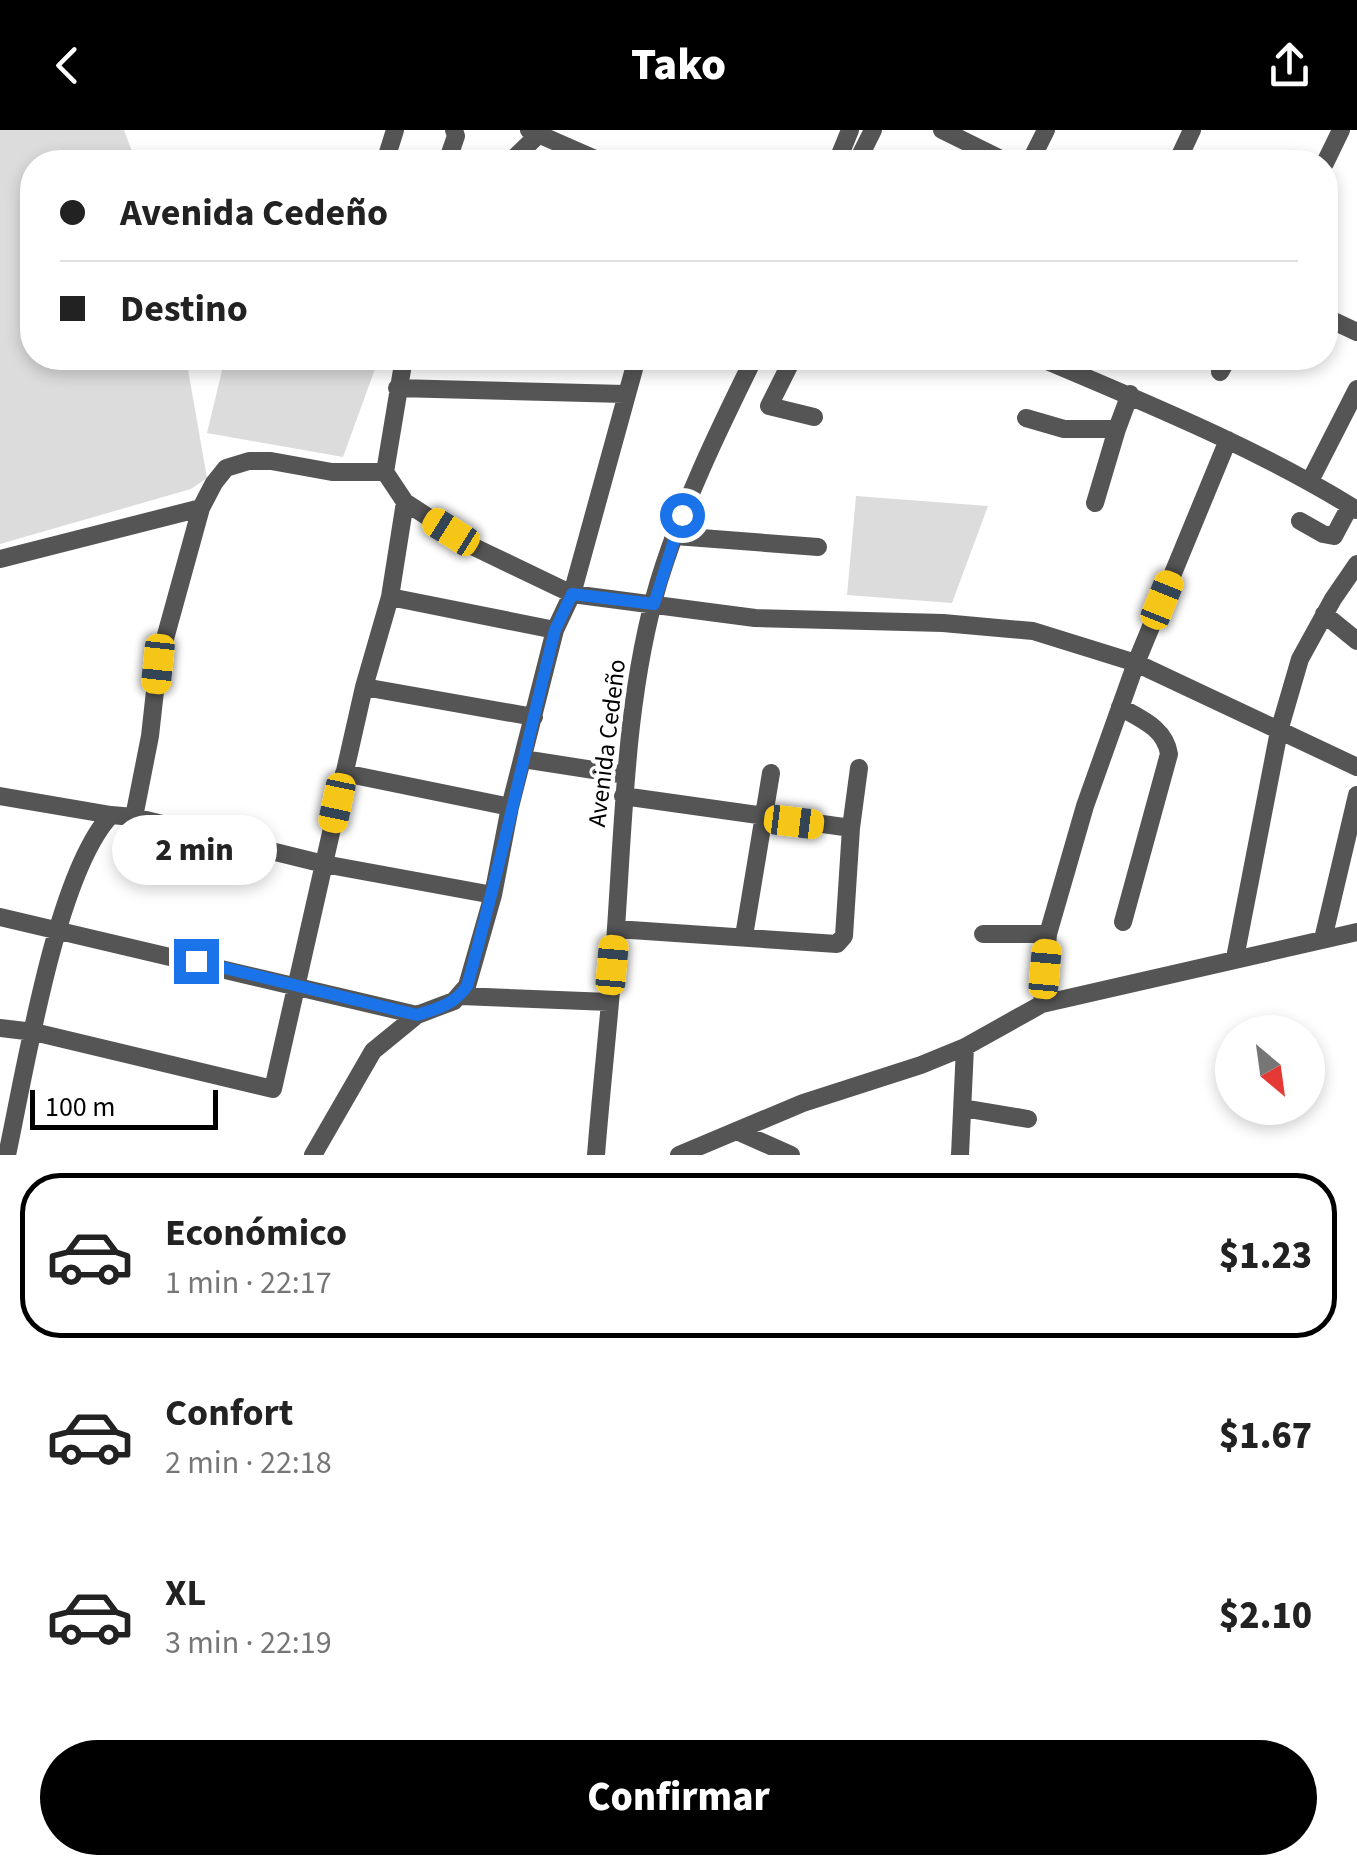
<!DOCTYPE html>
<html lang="es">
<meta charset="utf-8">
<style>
body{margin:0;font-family:"Source Sans 3",sans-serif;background:#f2f2f2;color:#222;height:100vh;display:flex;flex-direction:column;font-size:38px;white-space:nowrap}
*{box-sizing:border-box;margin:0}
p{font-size:32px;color:#767676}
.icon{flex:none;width:55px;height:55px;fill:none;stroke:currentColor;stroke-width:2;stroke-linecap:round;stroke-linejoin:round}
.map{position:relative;height:1025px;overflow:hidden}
.details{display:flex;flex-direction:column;background:#fff;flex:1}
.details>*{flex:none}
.hud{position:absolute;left:20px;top:20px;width:1318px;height:220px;border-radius:40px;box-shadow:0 5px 15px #0003;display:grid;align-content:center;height:220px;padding:0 40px;background:#fff}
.needle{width:65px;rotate:151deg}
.controls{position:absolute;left:1215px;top:885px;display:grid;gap:20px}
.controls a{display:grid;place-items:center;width:110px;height:110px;border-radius:50%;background:#fff;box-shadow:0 5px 15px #0003;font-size:50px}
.scale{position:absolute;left:30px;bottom:25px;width:188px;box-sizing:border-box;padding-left:10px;border:5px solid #000;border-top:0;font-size:28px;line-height:35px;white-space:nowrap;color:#000;-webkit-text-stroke:8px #fff;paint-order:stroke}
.end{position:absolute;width:45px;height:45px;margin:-22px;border:12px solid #1a73e8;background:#fff;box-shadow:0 0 0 5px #fff}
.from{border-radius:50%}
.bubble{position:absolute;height:70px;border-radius:35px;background:#fff;box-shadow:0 5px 15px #0003;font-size:32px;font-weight:800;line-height:70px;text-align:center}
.car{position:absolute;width:30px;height:60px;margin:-30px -15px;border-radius:12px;box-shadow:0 0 8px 2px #0007;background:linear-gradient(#f5c518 24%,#345 0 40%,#f5c518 0 76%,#345 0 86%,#f5c518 0)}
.hud b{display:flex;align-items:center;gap:35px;height:95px;font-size:38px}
.hud b+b{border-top:2px solid #e0e0e0}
.hud i{width:25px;height:25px;background:#222}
ul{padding:18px 0 0;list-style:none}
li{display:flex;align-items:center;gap:30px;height:165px;margin:0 20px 15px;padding:0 20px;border:5px solid transparent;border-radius:40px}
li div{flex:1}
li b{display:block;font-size:38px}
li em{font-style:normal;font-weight:800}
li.on{border-color:#000}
li>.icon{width:90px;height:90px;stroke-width:1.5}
.cta{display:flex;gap:20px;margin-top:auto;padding:20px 40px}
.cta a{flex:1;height:115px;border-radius:60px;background:#000;color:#fff;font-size:40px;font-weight:800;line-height:115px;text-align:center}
header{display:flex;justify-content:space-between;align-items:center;height:130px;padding:0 40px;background:#000;color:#fff;font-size:45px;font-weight:800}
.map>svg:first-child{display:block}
</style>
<header><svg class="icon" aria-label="back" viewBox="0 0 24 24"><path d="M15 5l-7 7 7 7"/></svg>Tako<svg class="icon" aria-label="share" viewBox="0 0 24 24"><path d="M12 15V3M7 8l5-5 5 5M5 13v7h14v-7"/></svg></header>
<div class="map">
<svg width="1357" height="1025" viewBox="0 0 1357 1025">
<rect width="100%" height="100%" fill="#fff"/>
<path fill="#dcdcdc" d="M0,0H124L136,32H32V228H186L207,348L191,359L0,414Z
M225,228H379L343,327L207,303Z
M856,366L988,376L952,473L847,465Z"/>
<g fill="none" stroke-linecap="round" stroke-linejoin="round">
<path stroke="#555" stroke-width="18" d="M529,0L602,32
M942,0L1007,32
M385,32L395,0
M447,32L456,6L454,0
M510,32L539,4
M837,32L850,0
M857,32L873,0
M1030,32L1046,0
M1177,32L1192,0
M1325,33L1341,0
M1325,187L1357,202
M793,228L769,276L814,287
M1040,228C1148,274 1257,318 1357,380
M1220,242L1228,228
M397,258L625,264
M1026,288L1064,299H1117L1130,264
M1310,351L1357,259
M405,372L474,417L572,464L755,488L943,493L1033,501L1136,533L1357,637
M1095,373L1117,299
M1300,391L1323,404L1334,406L1350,376
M675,406L818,417
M0,429L201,378
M390,467L555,500
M1324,484L1357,511
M364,557L534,587
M1120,577C1141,589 1165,598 1169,624L1123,792
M523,629L626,645
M344,643L510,677
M0,666L111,685
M623,666L851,698
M134,687L324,734L493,765
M0,787L417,885
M616,799L837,814L844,806L851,698L859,638
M983,804H1048
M744,806L771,643
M1323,809L1357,665
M1235,828L1279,601L1300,529L1333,469L1357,434
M461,866L609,872
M1042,874L1048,804L1085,676L1136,533L1228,310
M0,898L34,902L273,959L364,557L390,467L405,372L385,342L404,228
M963,978L1028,989
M739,1002L791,1025
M7,1025C25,942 56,743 111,685L134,687L150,606L158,534L201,378L214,353L226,338L249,331H271L332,342H385
M313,1025L373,921L417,885L454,871L467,856L493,765L510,677L555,500L572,464L637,228
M596,1025C602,949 611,874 616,798C624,682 626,563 659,451C683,373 718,301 754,228
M679,1025L803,973L921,935L965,917L1042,874L1357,802
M960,1025L965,917"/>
</g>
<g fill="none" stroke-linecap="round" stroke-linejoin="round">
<path stroke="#1a73e8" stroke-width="12" d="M196,831L417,885C437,879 455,874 467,856C500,739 525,619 555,500L572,464L654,474L682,385"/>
</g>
<g text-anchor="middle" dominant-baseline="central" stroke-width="9" stroke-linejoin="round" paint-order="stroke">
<g font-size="25" fill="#000" stroke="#fff">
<text transform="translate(607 613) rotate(-83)">Avenida Cedeño</text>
</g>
</g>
</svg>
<div class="controls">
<a><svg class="needle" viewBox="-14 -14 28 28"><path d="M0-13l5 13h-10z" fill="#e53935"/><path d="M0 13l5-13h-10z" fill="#767676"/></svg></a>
</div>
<div class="scale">100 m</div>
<i class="end from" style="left:682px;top:385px"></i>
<i class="end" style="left:196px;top:831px"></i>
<div class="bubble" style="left:112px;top:685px;width:165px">2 min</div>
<i class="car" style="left:451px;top:402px;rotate:302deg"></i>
<i class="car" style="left:1162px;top:470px;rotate:22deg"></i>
<i class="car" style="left:158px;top:534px;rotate:186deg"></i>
<i class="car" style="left:337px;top:673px;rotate:192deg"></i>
<i class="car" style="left:794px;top:692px;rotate:97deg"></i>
<i class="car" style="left:612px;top:835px;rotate:5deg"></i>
<i class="car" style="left:1045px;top:839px;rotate:5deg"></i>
<div class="hud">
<b><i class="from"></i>Avenida Cedeño</b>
<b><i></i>Destino</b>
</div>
</div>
<section class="details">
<ul>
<li class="on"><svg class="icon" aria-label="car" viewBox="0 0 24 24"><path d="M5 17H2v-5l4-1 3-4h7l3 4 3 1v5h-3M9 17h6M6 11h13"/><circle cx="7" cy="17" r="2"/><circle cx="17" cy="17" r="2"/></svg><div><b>Económico</b><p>1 min · 22:17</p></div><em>$1.23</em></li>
<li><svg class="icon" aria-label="car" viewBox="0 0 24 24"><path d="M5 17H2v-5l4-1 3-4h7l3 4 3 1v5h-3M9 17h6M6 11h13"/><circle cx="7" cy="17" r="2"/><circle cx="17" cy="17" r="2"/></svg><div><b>Confort</b><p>2 min · 22:18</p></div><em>$1.67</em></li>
<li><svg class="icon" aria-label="car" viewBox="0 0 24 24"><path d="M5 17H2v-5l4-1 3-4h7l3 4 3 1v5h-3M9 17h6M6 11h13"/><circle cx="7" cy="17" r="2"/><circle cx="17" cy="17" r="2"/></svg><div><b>XL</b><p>3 min · 22:19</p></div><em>$2.10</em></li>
</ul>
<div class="cta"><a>Confirmar</a></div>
</section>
